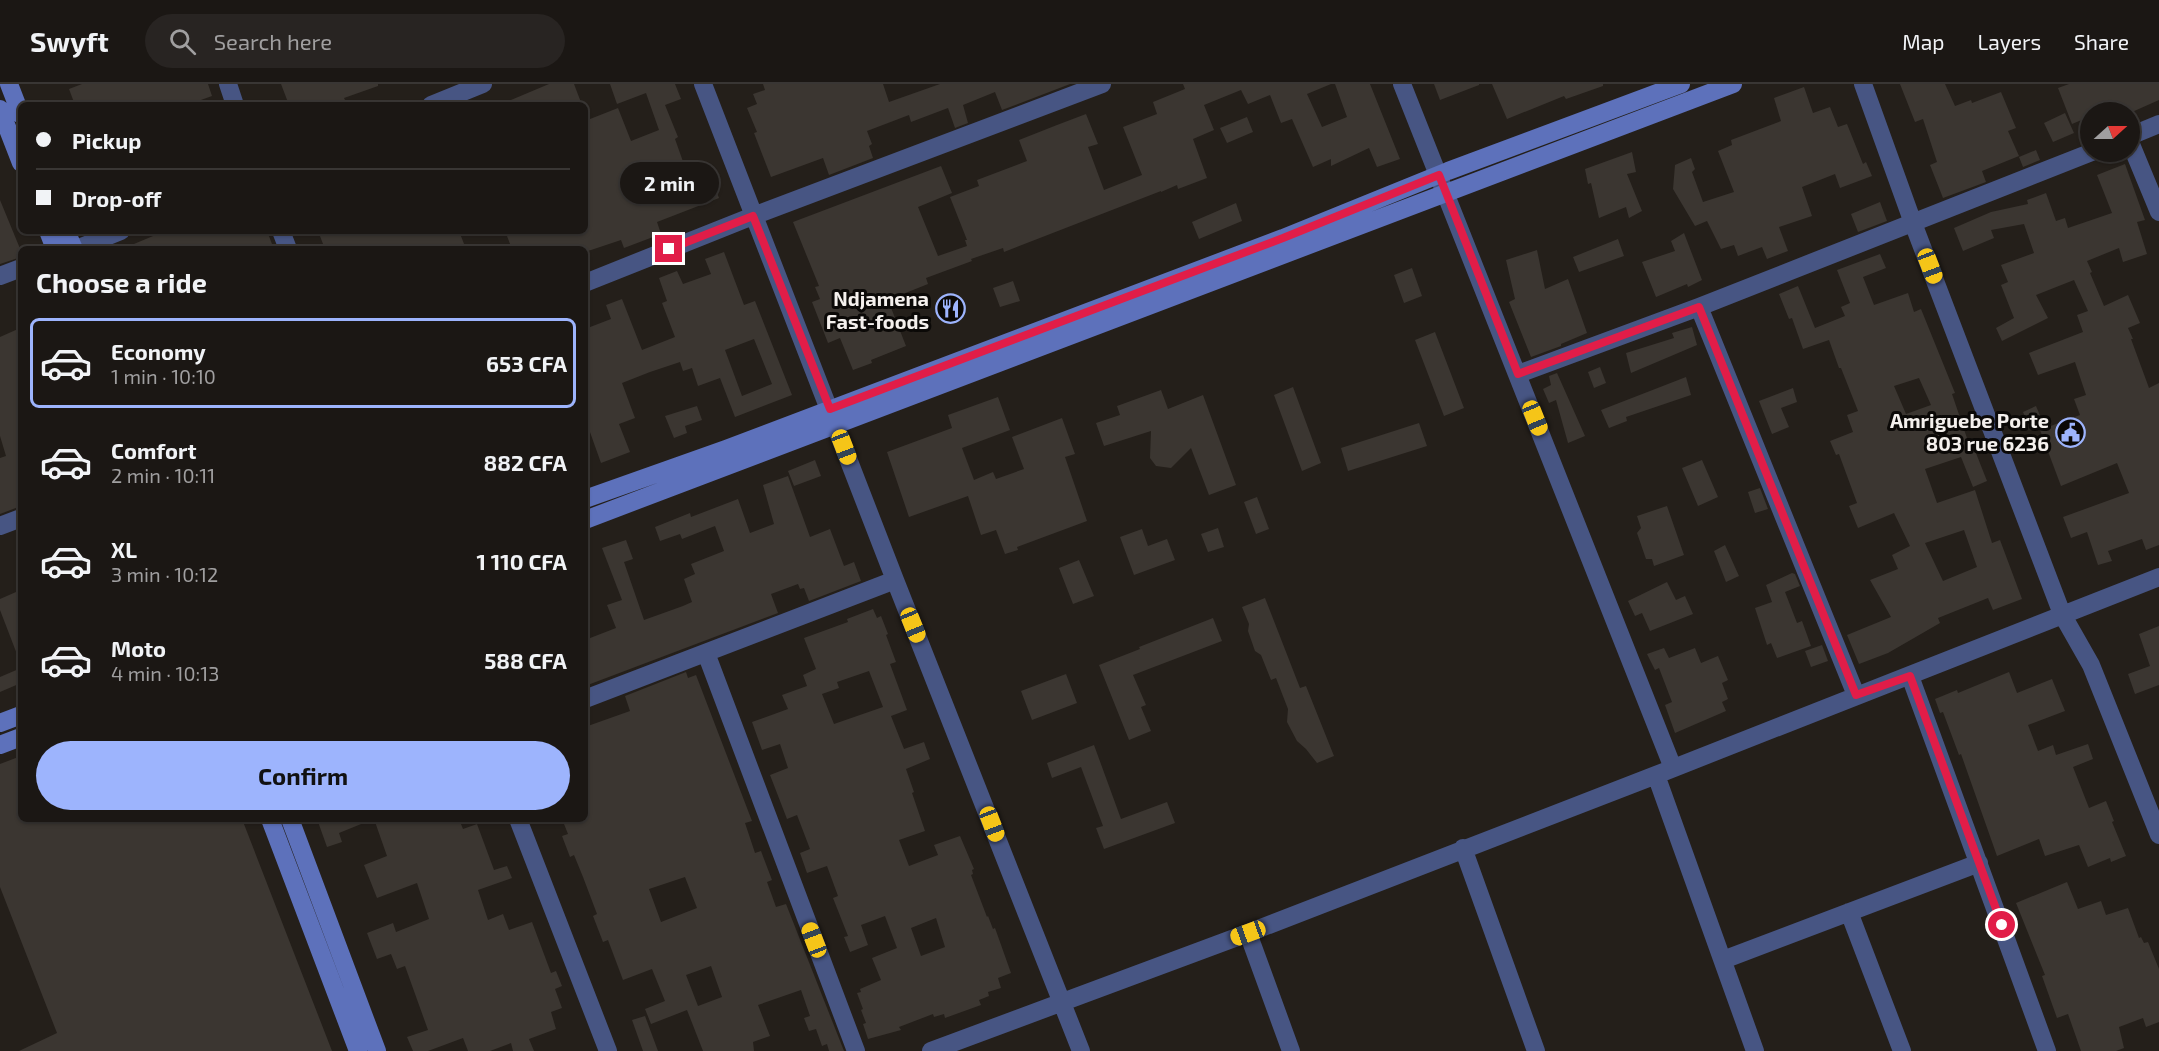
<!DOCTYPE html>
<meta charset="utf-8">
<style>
body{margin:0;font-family:"Exo 2",sans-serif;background:#282422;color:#f1f3f6;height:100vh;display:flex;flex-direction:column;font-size:22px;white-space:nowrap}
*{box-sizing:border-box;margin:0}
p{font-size:20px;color:#a09fa0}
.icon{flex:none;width:33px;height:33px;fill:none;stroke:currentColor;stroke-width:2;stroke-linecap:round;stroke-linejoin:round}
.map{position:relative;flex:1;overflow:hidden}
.details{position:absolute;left:18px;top:162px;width:570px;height:576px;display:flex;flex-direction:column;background:#1b1714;border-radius:9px;box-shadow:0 2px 4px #0004,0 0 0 2px #393634}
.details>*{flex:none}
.hud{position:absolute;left:18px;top:18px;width:570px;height:132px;border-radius:9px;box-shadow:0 2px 4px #0004,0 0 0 2px #393634;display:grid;align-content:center;height:132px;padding:0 18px;background:#1b1714}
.needle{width:39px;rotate:69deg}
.tools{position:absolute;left:2080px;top:18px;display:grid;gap:12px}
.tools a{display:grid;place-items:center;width:60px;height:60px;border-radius:50%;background:#1b1714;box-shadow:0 2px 4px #0004,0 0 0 2px #393634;font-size:30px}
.end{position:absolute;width:27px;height:27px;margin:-14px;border:8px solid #e11d48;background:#fff;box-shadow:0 0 0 3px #fff}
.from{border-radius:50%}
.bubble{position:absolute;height:42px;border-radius:21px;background:#1b1714;box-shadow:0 2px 4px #0004,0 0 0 2px #393634;font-size:20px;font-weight:700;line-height:42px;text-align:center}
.car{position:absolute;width:18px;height:36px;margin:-18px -9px;border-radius:8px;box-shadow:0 0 4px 2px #0007;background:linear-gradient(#f5c518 24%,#345 0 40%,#f5c518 0 76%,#345 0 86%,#f5c518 0)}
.hud b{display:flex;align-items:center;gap:21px;height:57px;font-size:22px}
.hud b+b{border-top:2px solid #393634}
.hud i{width:15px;height:15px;background:#f1f3f6}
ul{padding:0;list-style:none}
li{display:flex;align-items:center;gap:18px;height:90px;margin:0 12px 9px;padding:0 6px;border:3px solid transparent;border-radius:9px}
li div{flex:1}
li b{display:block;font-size:22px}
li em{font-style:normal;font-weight:700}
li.current{border-color:#9db4fd}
li>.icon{width:54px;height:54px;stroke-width:1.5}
h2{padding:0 18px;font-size:27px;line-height:72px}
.cta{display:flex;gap:12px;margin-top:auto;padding:12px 18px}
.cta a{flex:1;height:69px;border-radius:36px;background:#9db4fd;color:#111;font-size:24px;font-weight:700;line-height:69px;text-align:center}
header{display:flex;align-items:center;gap:36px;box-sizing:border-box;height:84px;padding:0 30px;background:#1b1714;border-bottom:2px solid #393634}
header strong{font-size:28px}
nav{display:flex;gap:33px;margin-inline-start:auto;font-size:21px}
.search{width:420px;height:54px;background:#282422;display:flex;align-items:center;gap:15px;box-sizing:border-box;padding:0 21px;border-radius:33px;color:#a09fa0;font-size:22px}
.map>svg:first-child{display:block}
</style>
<header>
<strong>Swyft</strong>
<div class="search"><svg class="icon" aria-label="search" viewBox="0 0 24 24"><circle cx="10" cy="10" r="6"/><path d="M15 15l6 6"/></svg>Search here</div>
<nav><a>Map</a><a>Layers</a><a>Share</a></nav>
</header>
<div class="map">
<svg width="2159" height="967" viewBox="0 0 2159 967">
<rect width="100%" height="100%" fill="#241f1a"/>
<path fill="#3b3631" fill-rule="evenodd" d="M82,0H208L212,12L187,21H75L69,5Z
M281,0H378V2L344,14L345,16L331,21H289Z
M549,0H574L582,21H499Z
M610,0H675L681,15L665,21L678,53L675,55L686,86L705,78L719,114L657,138L661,150L624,164L621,156L585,168V165H512L505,147H585V37L618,24L631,57L659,46L646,9L617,20Z
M763,0H883L889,18L940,0H1070L1002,26L995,8L963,21L968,39L955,44L948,24L911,38L909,31L867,47L872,60L869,62L873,74L829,91L823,74L771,93L754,49L757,48L747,24L757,20L753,10L765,6Z
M1183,0H1331L1307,10L1322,43L1347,33L1335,0H1370L1400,75L1377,83L1369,64L1331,82V75L1313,83L1292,35L1281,39L1270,11L1248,20L1241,6L1204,21L1214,46L1193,55L1207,94L1178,105L1177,101L1161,108V107L1004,168L1003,164L971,175L972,177L926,194L928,200L888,216L906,262L871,276L872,279L853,286L840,254L828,259L812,218L820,215L815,203L819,202L793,138L941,82L952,109L918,123L938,172L967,162L965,156H967L950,113L979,102L977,96L1027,77L1019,56L1057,41L1086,30L1098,60L1088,63L1104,106L1142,91L1123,43L1157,30L1153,18L1185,5Z
M1434,0H1479V1L1440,16Z
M1492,0H1603V2L1566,15L1564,12L1507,35Z
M1900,0H1945L1955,22L1971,16L1972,19L2001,8L2016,44L2008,47L2019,72L1982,87L1986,98L1943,114L1930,81L1937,78L1923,35L1915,38Z
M2069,0H2159V16L2132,28H2091V32L2072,40L2058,4Z
M1804,3L1813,29L1830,23L1838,43L1847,40L1863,80L1866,78L1872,92L1840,104L1835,90L1802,103L1812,132L1779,143L1788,167L1767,175L1762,163L1738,172L1734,161L1721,165L1707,137L1695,142L1673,105L1675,81L1691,74L1695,85L1692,88L1703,118L1734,108L1718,67L1732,61L1731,56L1781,37L1774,14Z
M2065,29L2074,49L2053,58L2044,39Z
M1247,33L1253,48L1227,59L1220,44Z
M2036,66L2040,76L2023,83L2019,73Z
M1632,68L1636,88L1627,90L1642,127L1629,134L1626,123L1599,134L1591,99L1588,100L1585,85Z
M2125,80L2145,136L2137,138L2147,170L2123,178L2119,164L2087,177L2092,188L2090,189L2104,222L2128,211L2140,239L2128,244L2133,255H2131L2149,304L2159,299V461L2146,466L2142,455L2108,467L2112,477L2098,481L2087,448L2071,454L2063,433L2129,409L2117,379L2061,402L2040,346L2080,331L2074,315L2086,311L2075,278L2038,291L2029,269L2083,248L2077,231L2088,227L2074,196L2036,211L2048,234L2002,257L1996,244L2014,234L2001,201L2008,198L2001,181L2034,169L2024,140L1991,146L1994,154L1963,167L1954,144L1991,128L2028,120L2027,116L2046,109L2056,137L2065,134L2068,144L2112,129L2097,91Z
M0,116L21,167V173L0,180Z
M1880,118L1887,137L1858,148L1851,130Z
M1236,119L1242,137L1199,155L1192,138Z
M165,147H182L183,152L196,147H267L272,160L260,165H122Z
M318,147H459L466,165H325Z
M1684,149L1702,196L1688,203L1687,200L1656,213L1642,178L1675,167L1671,157Z
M1618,155L1624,172L1579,188L1573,173Z
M1537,166L1545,205L1568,195L1587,249L1561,260V262L1531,273L1509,218L1515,215L1506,176Z
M724,168L744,221L755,217L792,311L735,333L720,294L698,302L692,284L683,287L680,278L650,288L622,299L635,334L619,340L630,368L601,379L585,334V245L611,235L606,221L622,215L642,266L675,253L662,219L667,217L659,194L677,187L683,200L711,190L705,175ZM754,255L772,300L742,312L725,266Z
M1880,170L1886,184L1863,193L1874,221L1908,209L1914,228L1921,225L1955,309L1952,310L1969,360L1972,359L1987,397L1973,403L1961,373L1925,385L1937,419L1975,406L1992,459L2000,456L2022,515L1993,526L1988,514L1938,534L1940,539L1888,569L1859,580L1847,551L1891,533L1870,496L1898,485L1892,471L1910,462L1894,429L1858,444L1849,422L1857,419L1839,370L1836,371L1830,357L1853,348L1847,331L1858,327L1841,284H1839L1829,256L1803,265L1792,234L1789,235L1779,210L1798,202L1815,244L1845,232L1841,223L1850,219L1837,186ZM1919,294L1931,321L1906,330L1894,302ZM1964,446L1977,483L1943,497L1925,459Z
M1412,184L1422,212L1404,219L1394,191Z
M1013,197L1020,217L1000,223L993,204Z
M1692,243L1697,261L1631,289L1626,269L1674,254L1672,249Z
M18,245L21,253V422L0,430V374L6,372L0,352V253Z
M1435,248L1464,324L1444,332L1415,256Z
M1600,283L1606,299L1594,304L1588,288Z
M1557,289L1585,352L1568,359L1556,316L1549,319L1543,305L1551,301L1549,292Z
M1686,293L1691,311L1626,333L1627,337L1609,344L1601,326Z
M1293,303L1321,379L1302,387L1274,311Z
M1793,304L1797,318L1781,324L1789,343L1772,350L1759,317Z
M1161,306L1168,325L1203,311L1236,401L1209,411L1191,364L1171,384L1156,382L1150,374L1151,347L1104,362L1096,339L1120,331L1117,322Z
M998,313L1010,346L962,364L974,396L993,388L996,395L1024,385L1012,353L1062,334L1075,370L1065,373L1087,437L1017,463L1018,466L1005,470L996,446L981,451L968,412L909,433L887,368L952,344L948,331Z
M697,322L702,336L685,342L687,349L674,354L665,332Z
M2036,322L2044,341L2031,346L2023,328Z
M1419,339L1427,362L1348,387L1341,364Z
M815,376L821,392L794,402L788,387Z
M1702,376L1718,413L1698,422L1682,384Z
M788,392L810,453L830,445L844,482L854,478L861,497L809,517L804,504L800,505L798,500L771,510L778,529L585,602V556L616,544L607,521L622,516L602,464L626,456L633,475L624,478L644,536L683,522L692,518L684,495L695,490L691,480L724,467L715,442L682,455L680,450L660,457L655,443L690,429L691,433L738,415L750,449L774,440L763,401Z
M1760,404L1768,425L1755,429L1748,408Z
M1257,413L1269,445L1256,450L1244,418Z
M1667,422L1684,471L1654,482L1652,475H1646L1637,449L1641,444L1637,432Z
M1218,444L1224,463L1208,468L1201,450Z
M1142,445L1148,462L1167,455L1175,476L1134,491L1120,453Z
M1725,461L1739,492L1726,498L1714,467Z
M1079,476L1094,512L1073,520L1059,484Z
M1792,489L1795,490L1800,502L1785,508L1797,539L1802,537L1811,562L1777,574L1771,559L1767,561L1755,524L1772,518L1766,501Z
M1667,498L1676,516L1685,512L1693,530L1650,547L1642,529L1635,532L1628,517Z
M16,508L21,520L20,578L0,526V515Z
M1265,514L1300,604L1306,602L1334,672L1317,679L1306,665L1297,657L1287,638L1288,625L1276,594L1271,596L1261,571L1255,567L1248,547L1249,540L1242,523Z
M873,525L877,534L881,532L888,550L886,551L896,578L890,580L907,626L891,632L904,665L924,658L930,675L906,685L914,708L912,709L925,747L899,756L909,782L938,771L934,761L960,752L974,785L972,786L973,790L971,791L987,833L988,832L993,845L995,844L1011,889L998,894L1001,904L988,908L989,912L979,916L981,921L945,934L944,930L934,933L933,930L899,943L901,946L868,955L863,940L866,939L861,926L863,925L857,909L861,908L860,905L881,896L872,874L897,864L885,832L861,841L868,861L850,868L844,853L848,852L833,814L838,812L827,782L807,789L800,769L810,765L797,731L787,735L770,691L788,684L780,660L762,666L752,638L788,625L782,611L807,602L803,591L816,585L804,554L848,538L847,535ZM869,587L883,623L834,640L822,610L839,604L837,598ZM936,834L945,863L921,872L911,844Z
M1213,534L1222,557L1133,591L1146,621L1141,623L1151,647L1129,656L1099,581L1140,565L1139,563Z
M2159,542V601L2135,610L2128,590L2150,582L2139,550Z
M1822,561L1828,577L1811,583L1805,567Z
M1664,564L1669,574L1695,564L1701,579L1718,572L1728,596L1722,599L1728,615L1722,618L1726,627L1675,649L1665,621L1672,618L1659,584L1655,586L1647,570Z
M21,584V599L0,608V593Z
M686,588L688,594L696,591L752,737L745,739L755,769L761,767L772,796L767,798L776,823L786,820L844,967H829L827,960L822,962L816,945L809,947L804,934L810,932L801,906L758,921L770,952L753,958L754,967H703L687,926L651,940L645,925L665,917L652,885L623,896L608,856L603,858L593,832L597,830L583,793L574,771L570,773L562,752L568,750L564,740L578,735H585V643L630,627L625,612ZM685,793L697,824L661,838L649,805ZM711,882L722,913L698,922L686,891Z
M2009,588L2017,609L2052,595L2065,627L2028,641L2038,667L2053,661L2056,671L2088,660L2093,675L2073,683L2089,724L2106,717L2114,737L2112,738L2126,772L2111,778L2110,774L2088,783L2079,761L2045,772L2039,755L1997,772L1961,670L1959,671L1943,628L1940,629L1935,615L1957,606L1958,609Z
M1066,590L1077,619L1032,636L1021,607Z
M1094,661L1121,735L1167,718L1175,739L1104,765L1096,744L1103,742L1081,683L1052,694L1047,679Z
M21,672V735H242L332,967H19L57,949L0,803V680Z
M317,735H371V736L339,749L342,758L327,763Z
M374,735H459L463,745L477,740L494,786L507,782L512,794L478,806L488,836L503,830L509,846L532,838L551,889L556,887L562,902L555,905L562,924L551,928L556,945L529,955L534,967H513L511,959L490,967H468L463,954L428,967H413L407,953L428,946L405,882L397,885L391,870L377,875L367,849L393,839L396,848L429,835L417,799L377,814L364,781L387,772Z
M2067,798L2078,825L2101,817L2106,831L2128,824L2139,854L2141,853L2144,859L2148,858L2159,885V938L2146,943L2143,934L2119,943L2124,964L2116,967H2081L2068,930L2057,934L2042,892L2045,891L2016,819Z
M645,932L658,967H643L632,936Z"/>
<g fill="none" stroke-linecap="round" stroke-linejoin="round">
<path stroke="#475583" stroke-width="18" d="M228,0L235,21
M703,0L895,496L1081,967
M1402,0L1673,684
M1863,0L1913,139L2062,530L2091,581L2159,751
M431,21L483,0
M2130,52L2159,40
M2130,58L2159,128
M281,147L288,165
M76,165L121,147
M0,192L21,184
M585,199L753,132L1102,0
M1699,223L1856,611
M1518,290L1699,223L2092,68
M0,442L21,434
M706,569L856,967
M1910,592L2047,967
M585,615L895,496
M1656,691L1755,967
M518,735L608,967
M1463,764L1536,967
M1849,828L1902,967
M1248,849L1291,967
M1723,876L1979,779
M931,967L1248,849L1656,691L2159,493"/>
<path stroke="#5d71bb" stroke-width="18" d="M9,0L21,31
M0,25L21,79
M48,147L55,165
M66,147L74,165
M585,415L726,365L1283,154L1448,87L1681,0
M585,436L1733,0
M0,639L21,631
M0,661L21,653
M270,735L358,967
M290,735L377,967"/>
</g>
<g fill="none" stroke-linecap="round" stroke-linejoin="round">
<path stroke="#e11d48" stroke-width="8" d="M669,165L753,132L830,325L1283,154L1439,91L1518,290L1699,223L1856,611L1910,592L2002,841"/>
</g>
<defs>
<symbol id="restaurant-ring" viewBox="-11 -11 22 22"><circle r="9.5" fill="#0b0907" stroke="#9db4fd" stroke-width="1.5"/><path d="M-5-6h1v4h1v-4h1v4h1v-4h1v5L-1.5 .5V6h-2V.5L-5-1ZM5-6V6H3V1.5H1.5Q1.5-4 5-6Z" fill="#9db4fd"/></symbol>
<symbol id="civic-ring" viewBox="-11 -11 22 22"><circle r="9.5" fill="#0b0907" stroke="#9db4fd" stroke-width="1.5"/><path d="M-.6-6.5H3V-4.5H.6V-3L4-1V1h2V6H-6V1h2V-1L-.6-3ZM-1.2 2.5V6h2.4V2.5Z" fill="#9db4fd"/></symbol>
</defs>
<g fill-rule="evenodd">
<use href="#restaurant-ring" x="934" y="208" width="33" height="33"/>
<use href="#civic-ring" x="2054" y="332" width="33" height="33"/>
</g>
<g text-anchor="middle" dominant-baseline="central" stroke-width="6" stroke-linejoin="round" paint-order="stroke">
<g font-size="20" font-weight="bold" fill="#f4f0ed" stroke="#0b0907" text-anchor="end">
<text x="929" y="214">Ndjamena<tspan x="929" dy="23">Fast-foods</tspan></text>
<text x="2049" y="336">Amriguebe Porte<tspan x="2049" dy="23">803 rue 6236</tspan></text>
</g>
</g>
</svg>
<div class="tools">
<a><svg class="needle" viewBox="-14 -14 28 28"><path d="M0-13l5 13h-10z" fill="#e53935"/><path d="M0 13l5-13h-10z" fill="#a09fa0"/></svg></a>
</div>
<i class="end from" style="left:2002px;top:841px"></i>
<i class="end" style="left:669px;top:165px"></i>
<div class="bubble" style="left:620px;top:78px;width:99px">2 min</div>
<i class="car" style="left:1930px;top:182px;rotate:159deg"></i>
<i class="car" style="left:1535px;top:334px;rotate:158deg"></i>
<i class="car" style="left:844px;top:363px;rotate:159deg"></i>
<i class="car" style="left:913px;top:541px;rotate:158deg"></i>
<i class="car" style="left:992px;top:740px;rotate:159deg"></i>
<i class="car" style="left:1248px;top:849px;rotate:250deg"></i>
<i class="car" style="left:814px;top:856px;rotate:339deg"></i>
<div class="hud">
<b><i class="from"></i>Pickup</b>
<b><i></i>Drop-off</b>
</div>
<section class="details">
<h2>Choose a ride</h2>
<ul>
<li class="current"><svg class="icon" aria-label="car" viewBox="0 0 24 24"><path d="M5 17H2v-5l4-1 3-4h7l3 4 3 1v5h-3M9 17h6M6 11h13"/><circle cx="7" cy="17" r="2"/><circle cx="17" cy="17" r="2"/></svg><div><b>Economy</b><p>1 min · 10:10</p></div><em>653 CFA</em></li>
<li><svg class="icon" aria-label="car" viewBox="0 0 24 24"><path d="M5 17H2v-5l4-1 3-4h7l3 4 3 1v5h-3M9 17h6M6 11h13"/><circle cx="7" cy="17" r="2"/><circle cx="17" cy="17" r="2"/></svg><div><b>Comfort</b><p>2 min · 10:11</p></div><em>882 CFA</em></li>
<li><svg class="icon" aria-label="car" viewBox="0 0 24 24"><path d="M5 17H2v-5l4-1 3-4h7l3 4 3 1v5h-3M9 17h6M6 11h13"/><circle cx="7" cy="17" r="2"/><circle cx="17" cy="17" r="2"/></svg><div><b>XL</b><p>3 min · 10:12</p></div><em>1 110 CFA</em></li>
<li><svg class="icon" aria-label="car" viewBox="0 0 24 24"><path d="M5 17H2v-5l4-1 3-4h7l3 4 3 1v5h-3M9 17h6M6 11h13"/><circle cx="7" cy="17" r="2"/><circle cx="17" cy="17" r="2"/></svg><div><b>Moto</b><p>4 min · 10:13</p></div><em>588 CFA</em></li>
</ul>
<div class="cta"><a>Confirm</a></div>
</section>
</div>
